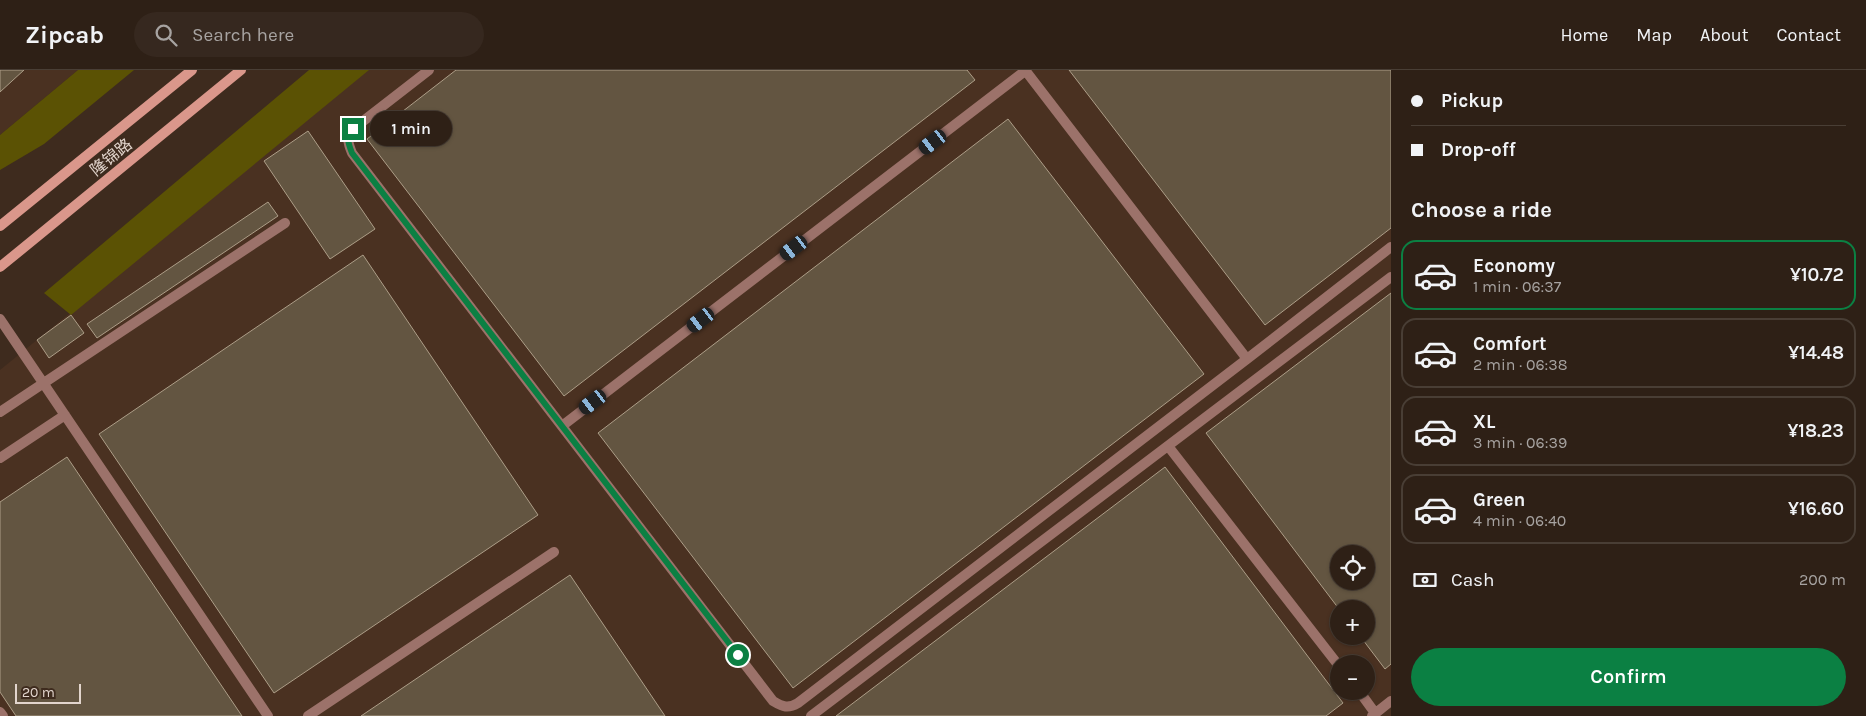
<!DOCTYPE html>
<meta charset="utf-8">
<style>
body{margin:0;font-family:Karla,"Noto Sans SC",sans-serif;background:#36281f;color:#f1f3f6;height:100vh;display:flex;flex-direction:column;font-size:19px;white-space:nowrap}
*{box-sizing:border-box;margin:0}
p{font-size:16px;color:#a7a3a1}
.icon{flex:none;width:28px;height:28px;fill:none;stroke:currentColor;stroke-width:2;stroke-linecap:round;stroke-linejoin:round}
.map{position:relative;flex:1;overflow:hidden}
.details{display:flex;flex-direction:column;background:#2e2016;width:475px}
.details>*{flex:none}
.top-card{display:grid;align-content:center;height:110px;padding:0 20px;background:#2e2016}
.fabs{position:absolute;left:1330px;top:475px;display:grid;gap:10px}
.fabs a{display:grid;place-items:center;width:45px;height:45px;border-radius:50%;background:#2e2016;box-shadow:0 1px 4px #0004,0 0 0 1px #493e35;font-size:25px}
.scale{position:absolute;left:15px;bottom:12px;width:66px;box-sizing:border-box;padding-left:5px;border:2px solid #e2d5cd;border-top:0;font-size:14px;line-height:18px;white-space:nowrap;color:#e2d5cd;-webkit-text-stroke:4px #3e2b1e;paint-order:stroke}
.end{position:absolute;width:22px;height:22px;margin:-11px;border:6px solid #0b8043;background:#fff;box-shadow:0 0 0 2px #fff}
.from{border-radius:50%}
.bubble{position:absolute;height:35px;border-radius:18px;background:#2e2016;box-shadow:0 1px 4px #0004,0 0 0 1px #493e35;font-size:16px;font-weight:600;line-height:35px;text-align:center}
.car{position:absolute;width:15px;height:30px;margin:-15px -8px;border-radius:6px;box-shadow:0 0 4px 1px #0007;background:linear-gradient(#222 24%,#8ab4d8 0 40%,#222 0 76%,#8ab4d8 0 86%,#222 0)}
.top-card b{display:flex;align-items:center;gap:18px;height:48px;font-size:19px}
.top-card b+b{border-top:1px solid #493e35}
.top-card i{width:12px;height:12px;background:#f1f3f6}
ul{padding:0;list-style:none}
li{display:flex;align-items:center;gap:15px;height:70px;margin:0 10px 8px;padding:0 10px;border:2px solid #493e35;border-radius:15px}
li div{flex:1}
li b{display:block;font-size:19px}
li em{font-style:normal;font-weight:600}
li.active{border-color:#0b8043}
li>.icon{width:45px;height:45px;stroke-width:1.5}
h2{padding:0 20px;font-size:22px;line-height:60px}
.pay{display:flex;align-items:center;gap:12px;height:55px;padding:0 20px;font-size:19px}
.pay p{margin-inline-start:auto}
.primary-button{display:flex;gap:10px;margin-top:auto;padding:10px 20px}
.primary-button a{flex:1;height:58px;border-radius:30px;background:#0b8043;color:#fff;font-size:20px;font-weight:600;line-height:58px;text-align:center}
header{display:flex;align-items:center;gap:30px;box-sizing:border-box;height:70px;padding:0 25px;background:#2e2016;border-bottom:1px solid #493e35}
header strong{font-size:24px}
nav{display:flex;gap:28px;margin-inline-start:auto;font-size:18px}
.search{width:350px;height:45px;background:#36281f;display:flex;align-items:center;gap:12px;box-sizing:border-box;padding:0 18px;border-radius:28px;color:#a7a3a1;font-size:19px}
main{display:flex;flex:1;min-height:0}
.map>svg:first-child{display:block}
</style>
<header>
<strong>Zipcab</strong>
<div class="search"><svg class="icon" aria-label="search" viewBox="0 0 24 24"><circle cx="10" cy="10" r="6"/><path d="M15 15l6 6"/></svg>Search here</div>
<nav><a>Home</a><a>Map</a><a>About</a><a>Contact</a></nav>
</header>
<main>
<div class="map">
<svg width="1391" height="646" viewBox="0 0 1391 646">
<rect width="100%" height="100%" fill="#3e2b1e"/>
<path fill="#4a3121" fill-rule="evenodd" d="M0,0H78L0,65Z
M368,0H1391V646H0V300ZM1339,484H1366V511H1339ZM1339,539H1366V566H1339ZM1339,594H1366V621H1339Z"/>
<path fill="#5b5204" d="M78,0H134L44,74L0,100V65Z
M309,0H369L71,245L44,223Z"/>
<path fill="#635541" stroke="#ad9e88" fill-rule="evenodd" d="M0,0H24L0,22Z
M456,0H967L975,10L564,326L367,69Z
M1069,0H1391V158L1265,255Z
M1008,49L1204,304L793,618L598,363Z
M308,61L375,159L330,189L264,91Z
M268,132L278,146L97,268L87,254Z
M363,185L538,445L274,623L99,364Z
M1391,223V594L1385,599L1360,566H1366V539H1339L1206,363ZM1339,484H1366V511H1339Z
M71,245L84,263L49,288L37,270Z
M67,387L242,646H16L0,622V432Z
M1165,397L1343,633L1326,646H836Z
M570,505L665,646H361Z"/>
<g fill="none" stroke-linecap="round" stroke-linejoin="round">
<path stroke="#9c726a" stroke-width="10" d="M429,0L353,59C346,68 348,73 352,83L773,631C783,637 788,639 798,633L1247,289
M1025,0L1247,289L1391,177
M0,249L268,646
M0,342L285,153
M562,356L1025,1
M1168,376L1339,596
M0,388L65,345
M1359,621L1375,643
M0,642L3,646
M308,646L554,482
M811,646L1391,207
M1372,646L1391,631"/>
<path stroke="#da978b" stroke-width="10" d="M0,156L192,0
M0,197L241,0"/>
</g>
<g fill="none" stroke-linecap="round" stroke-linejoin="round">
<path stroke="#0b8043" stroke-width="6" d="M353,59C346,68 348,73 352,83L738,585"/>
</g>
<g text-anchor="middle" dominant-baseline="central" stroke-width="4.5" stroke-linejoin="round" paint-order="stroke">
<g font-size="16" fill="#e2d5cd" stroke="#3e2b1e">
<text transform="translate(111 87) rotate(-39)">隆锦路</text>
</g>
</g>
</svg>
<div class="fabs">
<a><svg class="icon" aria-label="locate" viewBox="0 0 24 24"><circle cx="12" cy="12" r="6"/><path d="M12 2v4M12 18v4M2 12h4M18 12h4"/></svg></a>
<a>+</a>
<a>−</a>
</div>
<div class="scale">20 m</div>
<i class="end from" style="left:738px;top:585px"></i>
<i class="end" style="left:353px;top:59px"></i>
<div class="bubble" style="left:370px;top:41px;width:82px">1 min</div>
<i class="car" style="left:933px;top:72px;rotate:233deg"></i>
<i class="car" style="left:794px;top:178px;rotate:233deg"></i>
<i class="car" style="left:701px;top:250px;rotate:233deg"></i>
<i class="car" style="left:593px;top:332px;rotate:233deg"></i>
</div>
<section class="details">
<div class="top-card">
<b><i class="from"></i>Pickup</b>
<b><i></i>Drop-off</b>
</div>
<h2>Choose a ride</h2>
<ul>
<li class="active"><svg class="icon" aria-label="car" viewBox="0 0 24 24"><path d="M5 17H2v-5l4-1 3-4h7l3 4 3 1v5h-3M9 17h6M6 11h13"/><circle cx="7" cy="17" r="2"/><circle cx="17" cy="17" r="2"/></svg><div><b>Economy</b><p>1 min · 06:37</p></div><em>¥10.72</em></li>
<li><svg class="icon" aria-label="car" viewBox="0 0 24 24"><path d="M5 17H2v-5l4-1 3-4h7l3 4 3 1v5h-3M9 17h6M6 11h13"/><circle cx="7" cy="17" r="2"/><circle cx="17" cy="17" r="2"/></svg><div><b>Comfort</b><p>2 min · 06:38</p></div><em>¥14.48</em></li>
<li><svg class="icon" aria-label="car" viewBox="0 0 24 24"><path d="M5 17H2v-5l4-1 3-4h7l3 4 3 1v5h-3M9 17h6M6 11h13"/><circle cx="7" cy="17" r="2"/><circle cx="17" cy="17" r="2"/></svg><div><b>XL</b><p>3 min · 06:39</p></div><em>¥18.23</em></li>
<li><svg class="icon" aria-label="car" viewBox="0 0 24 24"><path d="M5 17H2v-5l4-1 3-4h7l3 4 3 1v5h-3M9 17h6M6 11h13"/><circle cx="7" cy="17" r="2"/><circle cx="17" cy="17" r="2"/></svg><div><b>Green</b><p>4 min · 06:40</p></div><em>¥16.60</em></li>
</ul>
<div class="pay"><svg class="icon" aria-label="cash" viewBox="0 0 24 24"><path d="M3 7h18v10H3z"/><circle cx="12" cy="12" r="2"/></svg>Cash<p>200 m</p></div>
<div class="primary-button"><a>Confirm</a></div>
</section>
</main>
